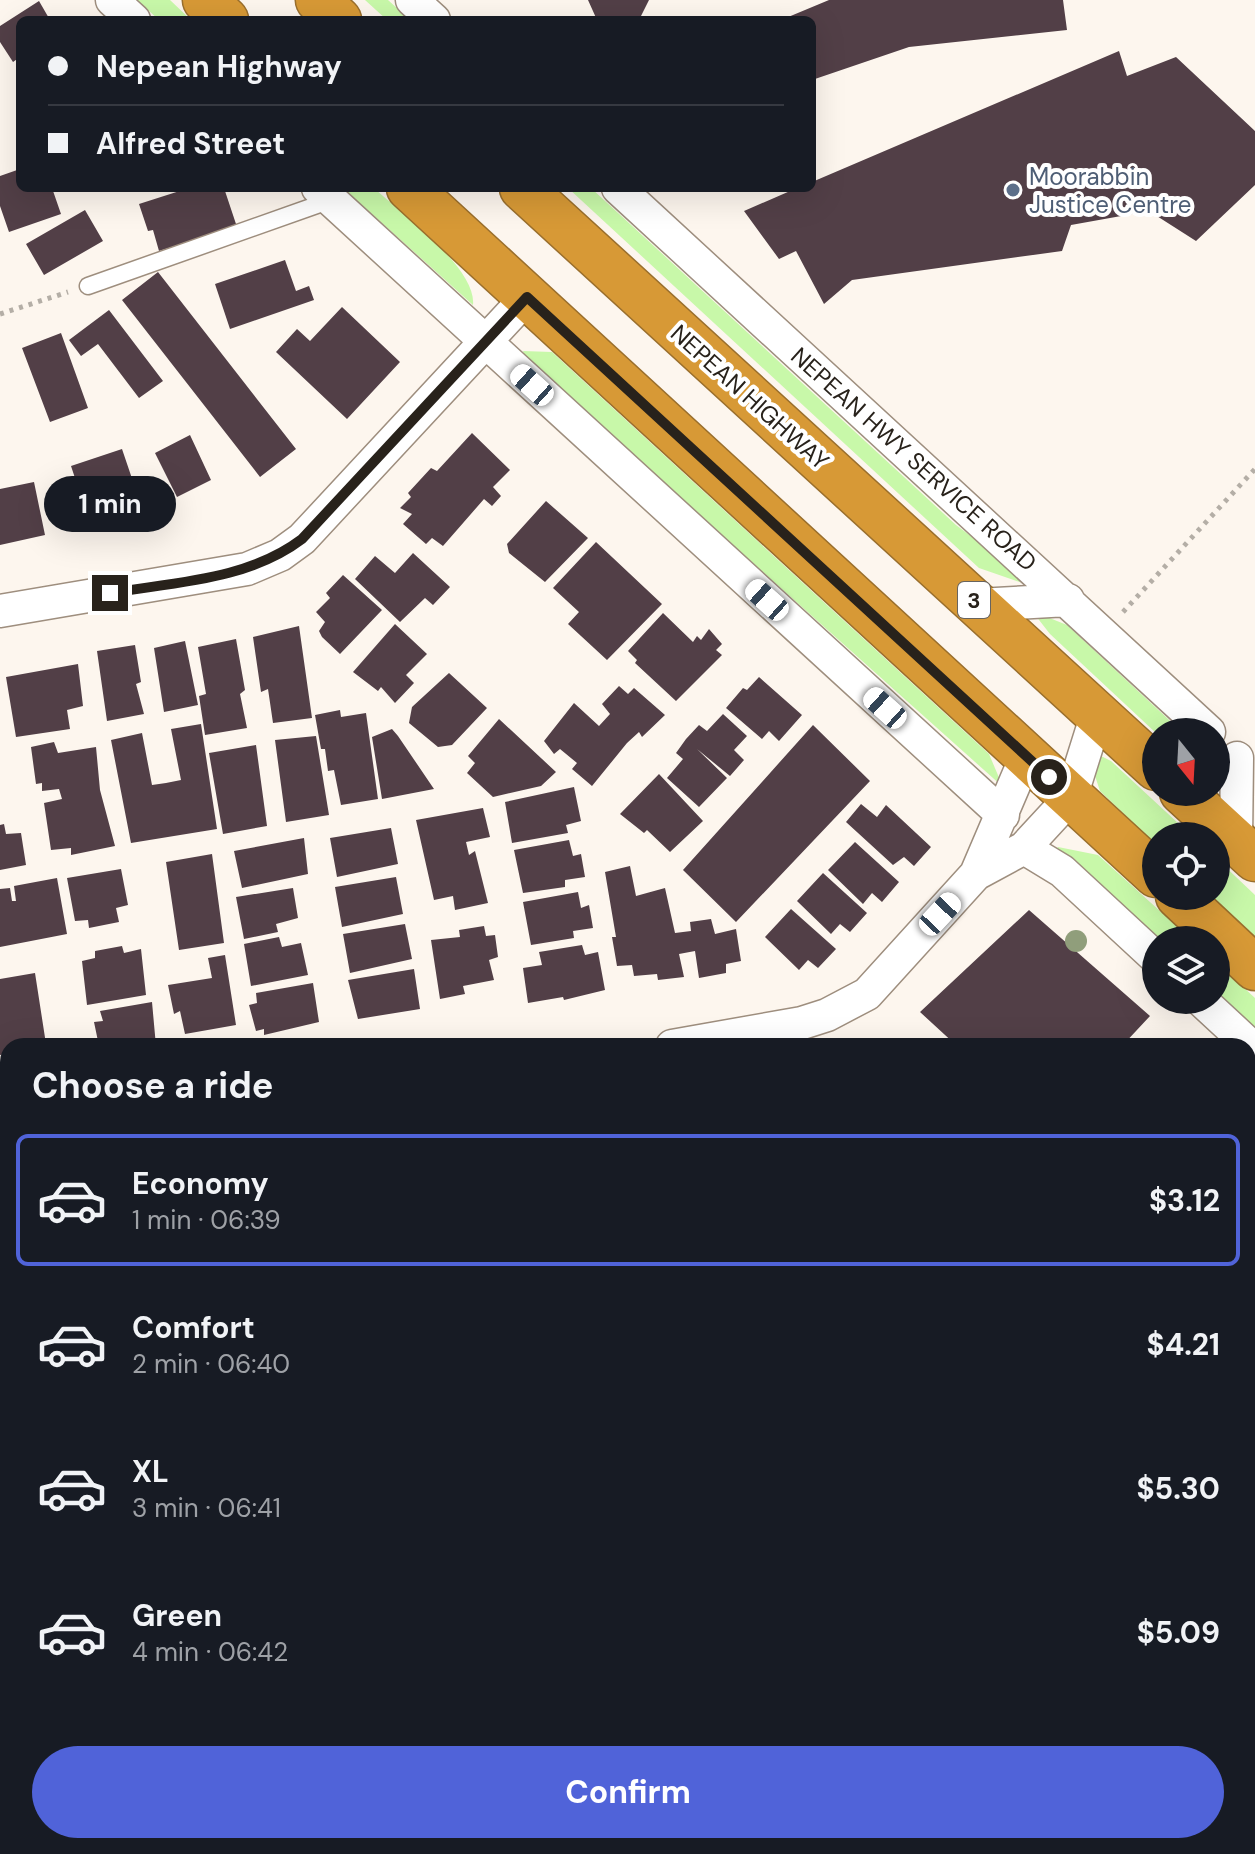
<!DOCTYPE html>
<meta charset="utf-8">
<style>
body{margin:0;font-family:"DM Sans",sans-serif;background:#20242c;color:#f1f3f6;height:100vh;display:flex;flex-direction:column;font-size:30px;white-space:nowrap}
*{box-sizing:border-box;margin:0}
p{font-size:26px;color:#9ea1a6}
.icon{flex:none;width:44px;height:44px;fill:none;stroke:currentColor;stroke-width:2;stroke-linecap:round;stroke-linejoin:round}
.map{position:relative;flex:1;overflow:hidden}
.drawer{position:absolute;left:0px;top:1038px;width:1256px;height:816px;display:flex;flex-direction:column;background:#171b24;border-radius:24px 24px 0 0;box-shadow:0 8px 32px #0002}
.drawer>*{flex:none}
.hud{position:absolute;left:16px;top:16px;width:800px;height:176px;border-radius:12px;box-shadow:0 8px 32px #0002;display:grid;align-content:center;height:176px;padding:0 32px;background:#171b24}
.needle{width:52px;rotate:162deg}
.buttons{position:absolute;left:1142px;top:718px;display:grid;gap:16px}
.buttons a{display:grid;place-items:center;width:88px;height:88px;border-radius:50%;background:#171b24;box-shadow:0 8px 32px #0002;font-size:40px}
.end{position:absolute;width:36px;height:36px;margin:-18px;border:10px solid #28221b;background:#fff;box-shadow:0 0 0 4px #fff}
.from{border-radius:50%}
.bubble{position:absolute;height:56px;border-radius:28px;background:#171b24;box-shadow:0 8px 32px #0002;font-size:26px;font-weight:700;line-height:56px;text-align:center}
.car{position:absolute;width:24px;height:48px;margin:-24px -12px;border-radius:10px;box-shadow:0 0 6px 2px #0007;background:linear-gradient(#fff 24%,#345 0 40%,#fff 0 76%,#345 0 86%,#fff 0)}
.hud b{display:flex;align-items:center;gap:28px;height:76px;font-size:30px}
.hud b+b{border-top:2px solid #363941}
.hud i{width:20px;height:20px;background:#f1f3f6}
ul{padding:0;list-style:none}
li{display:flex;align-items:center;gap:24px;height:132px;margin:0 16px 12px;padding:0 16px;border:4px solid transparent;border-radius:12px}
li div{flex:1}
li b{display:block;font-size:30px}
li em{font-style:normal;font-weight:700}
li.current{border-color:#5063d9}
li>.icon{width:72px;height:72px;stroke-width:1.5}
h2{padding:0 32px;font-size:36px;line-height:96px}
.button{display:flex;gap:16px;margin-top:auto;padding:16px 32px}
.button a{flex:1;height:92px;border-radius:48px;background:#5063d9;color:#fff;font-size:32px;font-weight:700;line-height:92px;text-align:center}
.map>svg:first-child{display:block}
</style>
<div class="map">
<svg width="1255" height="1854" viewBox="0 0 1255 1854">
<rect width="100%" height="100%" fill="#fdf6ee"/>
<path fill="#c8f8a9" d="M137,0H170L191,20H159Z
M365,0H388L410,20H387Z
M343,188H374C400,212 477,268 473,305Z
M568,188H591L956,525L1043,590L979,568Z
M523,351L552,352L989,754L1003,787L526,360Z
M1032,611L1067,625L1182,732L1156,733L1050,634Z
M1101,756L1111,761L1192,836H1156V845L1100,791L1094,773Z
M1058,847L1098,855L1192,940H1156L1053,853Z
M1216,858L1255,895V937L1211,896H1216Z
M1216,962L1255,998V1032L1216,996Z"/>
<path fill="#523f47" d="M588,0H649L639,20H597Z
M829,0H1063L1067,30L909,47L812,80V20H781Z
M39,1L50,20H20V57L13,62L0,42V26Z
M1119,51L1127,76L1176,57L1255,131V185L1196,241L1149,211L1071,225L1062,251L852,280L824,304L796,251L779,259L744,211L797,188H812V182Z
M20,169V188H52L61,214L9,232L0,206V176Z
M189,188H224L237,227L159,251L153,230L148,231L139,204Z
M85,210L103,241L44,275L26,244Z
M285,260L296,291L309,286L314,300L230,329L215,284Z
M158,272L296,449L260,477L122,300Z
M342,307L400,362L347,419L276,352L297,329L310,341Z
M109,310L163,381L139,398L98,344L81,356L69,340Z
M61,333L88,408L50,422L22,348Z
M472,433L510,470L493,487L501,496L492,506L484,499L443,546L432,538L426,544L403,524L412,514L400,508L411,497L408,493L431,468L437,471Z
M190,435L211,480L177,497L155,453Z
M122,449L143,511L92,529L71,466Z
M34,482L45,535L0,545V489Z
M546,501L588,538L545,582L509,553L507,544Z
M596,542L662,604L607,660L568,624L579,612L553,588Z
M413,553L450,587L433,605L425,598L400,622L355,579L375,556L395,573Z
M343,575L382,610L340,654L322,637L319,631L325,622L316,612L330,598L326,593Z
M663,613L693,642L697,636L701,640L709,629L722,644L716,650L722,655L676,701L635,663L637,660L628,651Z
M395,624L427,654L406,675L414,683L395,703L381,687L378,691L353,672Z
M299,626L312,718L273,723L268,689L261,692L253,637Z
M236,639L245,690L240,694L247,728L205,735L199,696L206,694L198,647Z
M185,641L198,705L164,712L154,648Z
M135,645L141,682L136,684L144,714L107,721L97,651Z
M78,664L83,706L67,710L70,729L16,737L6,677Z
M449,673L487,708L452,745L438,747L409,723L412,707Z
M759,677L802,715L779,741L769,731L762,739L726,708L743,688L747,690Z
M619,686L628,694L634,688L665,715L642,737L639,732L627,743L592,786L572,769L577,763L560,749L554,754L544,741L574,703L599,726L610,714L602,704Z
M340,710L341,717L366,713L378,799L341,805L334,770L328,771L325,749H321L315,715Z
M723,714L747,736L734,750L744,760L730,776L697,749L727,778L699,807L667,778L683,759L676,753L686,739L699,725L707,731Z
M499,719L556,772L541,786L493,797L467,773L475,763L468,756Z
M201,724L217,829L131,843L111,740L142,733L152,785L166,783L181,780L171,729Z
M813,725L870,781L736,922L683,870Z
M392,729L398,736L434,789L382,799L372,737Z
M316,736L329,815L286,822L275,740Z
M54,742L58,753L96,747L100,790L115,846L71,855V848L51,850L44,803L62,799L59,789L42,791V783L36,784L31,747Z
M256,745L267,826L223,834L209,753Z
M659,774L703,821L670,852L647,830L644,833L620,814Z
M574,787L581,821L566,825L568,833L512,843L505,802Z
M861,804L877,817L886,805L931,847L914,866L904,857L893,865L846,822Z
M483,808L490,837L466,842L469,855L475,851L488,903L455,910L453,896L434,900L416,820Z
M4,824L6,834L21,833L26,865L0,870V825Z
M391,828L398,864L337,877L330,838Z
M304,838L308,874L242,888L234,851Z
M569,840L573,856L581,854L585,877L565,880V887L523,893L514,850Z
M855,842L899,882L882,902L872,893L863,904L828,870Z
M212,854L224,943L179,950L166,862Z
M630,866L636,896L665,888L675,933L691,931L690,922L711,919L715,934L736,929L741,961L726,964V973L699,978L695,951L679,954L684,977L658,980L657,974L634,976L632,965L617,966L612,937H616L605,872Z
M121,869L128,905L116,908L119,922L89,928L88,920L75,921L67,878Z
M823,873L867,913L850,932L840,924L831,934L797,901Z
M396,877L403,914L342,927L335,887Z
M57,878L67,934L0,947V889L10,888L12,901H16L14,886Z
M293,888L298,918L276,924L278,932L244,939L236,897Z
M578,892L581,908L589,905L593,928L573,931L574,938L531,945L523,902Z
M791,909L836,949L818,968L808,960L799,970L765,937Z
M1029,910L1150,1016L1122,1046H957L920,1012Z
M405,924L412,959L350,973L343,934Z
M484,926L486,936L495,935L498,957L489,960L494,980L463,986L465,994L440,999L431,940L460,937L459,930Z
M279,937L282,947L301,943L308,975L251,986L244,944Z
M582,945L585,955L598,952L605,990L564,1000L563,997L528,1003L523,968L542,965L539,952Z
M122,946L124,953L141,949L146,995L87,1005L82,961L95,958V951Z
M225,955L236,1025L185,1034L180,1011L174,1014L168,985L212,978L208,958Z
M414,969L420,1009L358,1019L348,980Z
M35,973L46,1044L8,1046V1054L0,1055V979Z
M313,983L319,1022L264,1035V1029L256,1031L249,1005L257,1003L256,993Z
M152,1002L156,1046H99L94,1022L103,1021L100,1011Z
M1250,1227L1255,1233L1253,1305L1248,1300Z
M3,1257L8,1307L0,1309V1258Z
M1255,1324V1377L1248,1371V1331Z
M8,1547V1631L0,1633V1548Z
M1255,1558V1735L1248,1737V1560Z
M5,1775L8,1846H17L18,1854H0V1776Z
M1254,1821L1255,1854H1201L1200,1846H1248V1822Z
M201,1846H253V1854H194Z
M416,1846H474L476,1854H416Z
M1058,1846H1114L1115,1854H1059Z
M1127,1846H1194L1195,1854H1128Z
M182,1847L184,1854H140V1852Z"/>
<g fill="none" stroke-linecap="round" stroke-linejoin="round">
<defs>
<path id="lane" d="M88,286L331,200"/>
<path id="street" d="M112,0L134,20
M412,0L434,20
M318,188L1003,815
M618,188L1209,732
M978,605L1068,600
M0,611L247,569L280,555L302,539L527,297
M1236,841L1237,758
M1024,848L1062,871L1156,958
M976,874L1026,757
M1201,1000L1255,1050
M672,1046L802,1023L827,1015L867,994L976,874L1024,848L1071,797L1097,714
M0,1159L8,1157
M1248,1495L1255,1492
M0,1709L8,1708"/>
<path id="highway" d="M205,0L226,20
M318,0L339,20
M409,188L1156,875
M522,188L1156,768
M1182,792L1255,859
M1178,896L1255,968"/>
</defs>
<use href="#lane" stroke="#9e8e7e" stroke-width="19"/>
<use href="#street" stroke="#9e8e7e" stroke-width="35"/>
<use href="#highway" stroke="#9a6f2d" stroke-width="47"/>
<path stroke="#b4aea6" stroke-width="5" stroke-dasharray="4 6" stroke-linecap="butt" d="M0,314L68,292
M1123,612L1255,469"/>
<use href="#lane" stroke="#fff" stroke-width="16"/>
<use href="#street" stroke="#fff" stroke-width="32"/>
<use href="#highway" stroke="#d79936" stroke-width="44"/>
</g>
<circle fill="#909e7b" cx="1076" cy="941" r="11"/>
<g fill="none" stroke-linecap="round" stroke-linejoin="round">
<path stroke="#28221b" stroke-width="10" d="M110,593C176,582 248,580 302,539L527,297L1049,777"/>
</g>
<circle fill="#5c6f8a" stroke="#fff" stroke-width="3" cx="1013" cy="190" r="8"/>
<g text-anchor="middle" dominant-baseline="central" stroke-width="8" stroke-linejoin="round" paint-order="stroke">
<rect fill="#fff" stroke="#68645f" stroke-width="2" x="958" y="582" width="32" height="36" rx="6"/>
<g font-size="22" font-weight="bold" fill="#28221b">
<text x="974" y="600">3</text>
</g>
<g font-size="24" fill="#4e5e75" stroke="#fff" text-anchor="start">
<text x="1029" y="176">Moorabbin<tspan x="1029" dy="28">Justice Centre</tspan></text>
</g>
<g font-size="24" fill="#28221b" stroke="#fff">
<text transform="translate(750 397) rotate(42)">NEPEAN HIGHWAY</text>
<text transform="translate(914 459) rotate(42)">NEPEAN HWY SERVICE ROAD</text>
</g>
</g>
</svg>
<div class="buttons">
<a><svg class="needle" viewBox="-14 -14 28 28"><path d="M0-13l5 13h-10z" fill="#e53935"/><path d="M0 13l5-13h-10z" fill="#9ea1a6"/></svg></a>
<a><svg class="icon" aria-label="locate" viewBox="0 0 24 24"><circle cx="12" cy="12" r="6"/><path d="M12 2v4M12 18v4M2 12h4M18 12h4"/></svg></a>
<a><svg class="icon" aria-label="layers" viewBox="0 0 24 24"><path d="M12 4l9 5-9 5-9-5zM3 14l9 5 9-5"/></svg></a>
</div>
<i class="end from" style="left:1049px;top:777px"></i>
<i class="end" style="left:110px;top:593px"></i>
<div class="bubble" style="left:44px;top:476px;width:132px">1 min</div>
<i class="car" style="left:532px;top:385px;rotate:312deg"></i>
<i class="car" style="left:767px;top:600px;rotate:312deg"></i>
<i class="car" style="left:885px;top:708px;rotate:312deg"></i>
<i class="car" style="left:940px;top:914px;rotate:43deg"></i>
<div class="hud">
<b><i class="from"></i>Nepean Highway</b>
<b><i></i>Alfred Street</b>
</div>
<section class="drawer">
<h2>Choose a ride</h2>
<ul>
<li class="current"><svg class="icon" aria-label="car" viewBox="0 0 24 24"><path d="M5 17H2v-5l4-1 3-4h7l3 4 3 1v5h-3M9 17h6M6 11h13"/><circle cx="7" cy="17" r="2"/><circle cx="17" cy="17" r="2"/></svg><div><b>Economy</b><p>1 min · 06:39</p></div><em>$3.12</em></li>
<li><svg class="icon" aria-label="car" viewBox="0 0 24 24"><path d="M5 17H2v-5l4-1 3-4h7l3 4 3 1v5h-3M9 17h6M6 11h13"/><circle cx="7" cy="17" r="2"/><circle cx="17" cy="17" r="2"/></svg><div><b>Comfort</b><p>2 min · 06:40</p></div><em>$4.21</em></li>
<li><svg class="icon" aria-label="car" viewBox="0 0 24 24"><path d="M5 17H2v-5l4-1 3-4h7l3 4 3 1v5h-3M9 17h6M6 11h13"/><circle cx="7" cy="17" r="2"/><circle cx="17" cy="17" r="2"/></svg><div><b>XL</b><p>3 min · 06:41</p></div><em>$5.30</em></li>
<li><svg class="icon" aria-label="car" viewBox="0 0 24 24"><path d="M5 17H2v-5l4-1 3-4h7l3 4 3 1v5h-3M9 17h6M6 11h13"/><circle cx="7" cy="17" r="2"/><circle cx="17" cy="17" r="2"/></svg><div><b>Green</b><p>4 min · 06:42</p></div><em>$5.09</em></li>
</ul>
<div class="button"><a>Confirm</a></div>
</section>
</div>
